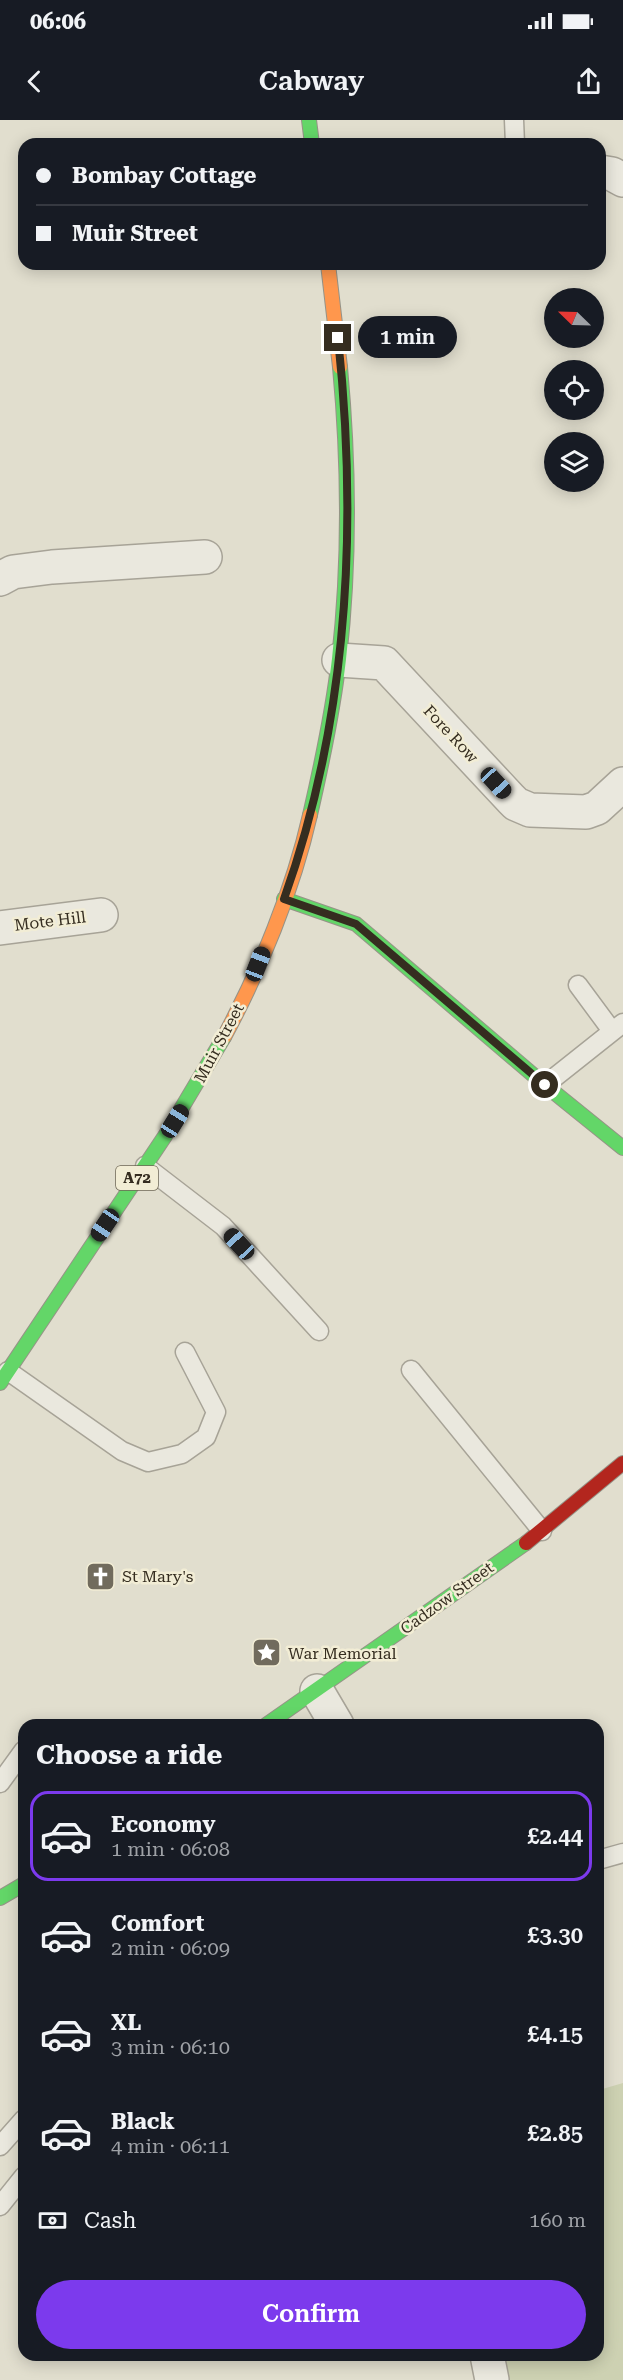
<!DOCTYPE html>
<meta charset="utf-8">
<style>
body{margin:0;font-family:"Roboto Serif",serif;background:#20242c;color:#f1f3f6;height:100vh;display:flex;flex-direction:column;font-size:22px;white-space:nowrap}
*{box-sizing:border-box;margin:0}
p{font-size:20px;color:#9ea1a6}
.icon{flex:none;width:33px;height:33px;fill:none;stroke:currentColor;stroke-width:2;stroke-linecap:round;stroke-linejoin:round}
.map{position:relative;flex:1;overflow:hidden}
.sheet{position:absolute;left:18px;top:1599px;width:586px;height:642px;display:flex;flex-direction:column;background:#171b24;border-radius:18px;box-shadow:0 3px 15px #0003}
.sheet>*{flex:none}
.banner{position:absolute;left:18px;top:18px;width:588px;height:132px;border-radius:18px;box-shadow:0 3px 15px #0003;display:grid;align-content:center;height:132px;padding:0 18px;background:#171b24}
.needle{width:39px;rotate:293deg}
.controls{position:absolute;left:544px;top:168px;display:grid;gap:12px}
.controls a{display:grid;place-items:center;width:60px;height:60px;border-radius:50%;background:#171b24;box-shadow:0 3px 15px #0003;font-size:30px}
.end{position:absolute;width:27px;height:27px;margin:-14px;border:8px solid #352d20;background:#fff;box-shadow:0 0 0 3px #fff}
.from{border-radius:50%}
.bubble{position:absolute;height:42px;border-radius:21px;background:#171b24;box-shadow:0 3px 15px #0003;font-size:20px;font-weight:600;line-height:42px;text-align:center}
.car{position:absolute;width:18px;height:36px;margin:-18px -9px;border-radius:8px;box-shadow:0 0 4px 2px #0007;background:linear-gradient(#222 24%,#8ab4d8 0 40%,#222 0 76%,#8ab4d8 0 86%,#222 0)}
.banner b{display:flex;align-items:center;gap:21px;height:57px;font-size:22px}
.banner b+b{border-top:2px solid #363941}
.banner i{width:15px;height:15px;background:#f1f3f6}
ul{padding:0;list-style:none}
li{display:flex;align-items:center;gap:18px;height:90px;margin:0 12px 9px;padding:0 6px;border:3px solid transparent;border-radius:18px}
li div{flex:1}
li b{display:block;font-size:22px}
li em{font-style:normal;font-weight:600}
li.current{border-color:#7c3aed}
li>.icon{width:54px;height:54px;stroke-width:1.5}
h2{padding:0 18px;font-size:27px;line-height:72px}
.pay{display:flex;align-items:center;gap:15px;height:66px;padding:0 18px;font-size:22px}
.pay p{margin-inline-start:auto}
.button{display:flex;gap:12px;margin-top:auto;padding:12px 18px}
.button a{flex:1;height:69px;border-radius:36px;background:#7c3aed;color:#fff;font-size:24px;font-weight:600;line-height:69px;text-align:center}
.status{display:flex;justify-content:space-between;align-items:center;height:42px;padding:0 30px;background:#171b24;direction:ltr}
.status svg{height:16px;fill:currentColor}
header{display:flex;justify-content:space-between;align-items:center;height:78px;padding:0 18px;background:#171b24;font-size:27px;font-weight:600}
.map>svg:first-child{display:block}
</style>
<div class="status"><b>06:06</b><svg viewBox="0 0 49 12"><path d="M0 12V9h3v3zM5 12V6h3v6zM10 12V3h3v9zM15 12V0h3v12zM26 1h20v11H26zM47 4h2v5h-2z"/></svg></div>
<header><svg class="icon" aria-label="back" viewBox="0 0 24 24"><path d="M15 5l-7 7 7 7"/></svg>Cabway<svg class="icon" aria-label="share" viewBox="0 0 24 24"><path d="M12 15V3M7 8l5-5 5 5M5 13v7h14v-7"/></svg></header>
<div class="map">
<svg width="623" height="2260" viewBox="0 0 623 2260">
<rect width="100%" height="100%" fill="#e1dece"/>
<path fill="#cdd1b2" d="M623,1963V2260H506L502,2235H598L599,1970Z"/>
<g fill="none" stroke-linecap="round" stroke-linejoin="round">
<defs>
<path id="lane" d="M514,0L515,24
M578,865L612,911
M545,965L623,903
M145,1046L223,1106L319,1211
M411,1250L542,1411
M8,1251L122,1331L148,1342L182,1334L206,1317L216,1292L185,1232
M0,1663L24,1630
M598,1740L623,1733
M0,2026L24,1999
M0,2086L24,2056"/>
<path id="street" d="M600,52L612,54L623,60
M0,459L13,452L52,447L205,437
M339,540L384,543L511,679L516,684L530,690L586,692L597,688L623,664
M0,808L101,795
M317,1571L337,1605
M487,2235L492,2260"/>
<path id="fast" d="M309,0L312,24
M310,695C322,643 333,591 339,539C350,442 349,344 340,247
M284,779L356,804L545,965L623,1028
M0,1263L165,1016L224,917
M266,1605L526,1423
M0,1778L24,1764"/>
<path id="slow" d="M328,144L340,247
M224,917C260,850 293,770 310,695"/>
<path id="jam" d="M526,1423L623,1343"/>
</defs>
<use href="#lane" stroke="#a7a397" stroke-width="21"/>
<use href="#street" stroke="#a7a397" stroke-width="36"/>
<use href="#fast" stroke="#969387" stroke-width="16"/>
<use href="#slow" stroke="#969387" stroke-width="16"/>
<use href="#jam" stroke="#969387" stroke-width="16"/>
<use href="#lane" stroke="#eae8de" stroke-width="18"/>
<use href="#street" stroke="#eae8de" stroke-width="33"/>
<use href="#fast" stroke="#63d668" stroke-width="14"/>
<use href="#slow" stroke="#ff974d" stroke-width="14"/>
<use href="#jam" stroke="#b3261e" stroke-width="14"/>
</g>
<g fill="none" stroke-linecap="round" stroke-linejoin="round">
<path stroke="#352d20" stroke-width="8" d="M338,218C358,405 348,600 284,779L356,804L545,965"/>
</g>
<defs>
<symbol id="church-square" viewBox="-11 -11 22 22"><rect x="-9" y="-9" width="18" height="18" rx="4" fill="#716b5d" stroke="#f2edd5"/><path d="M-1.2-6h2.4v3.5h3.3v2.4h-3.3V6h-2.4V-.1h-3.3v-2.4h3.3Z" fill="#fff"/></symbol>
<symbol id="sight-square" viewBox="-11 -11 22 22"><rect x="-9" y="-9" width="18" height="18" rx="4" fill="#716b5d" stroke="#f2edd5"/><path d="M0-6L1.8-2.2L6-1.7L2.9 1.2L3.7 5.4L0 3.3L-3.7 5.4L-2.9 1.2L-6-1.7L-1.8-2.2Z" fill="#fff"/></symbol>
</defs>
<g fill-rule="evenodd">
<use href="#church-square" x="84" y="1440" width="33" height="33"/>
<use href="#sight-square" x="250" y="1516" width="33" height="33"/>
</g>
<g text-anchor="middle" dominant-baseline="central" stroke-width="5" stroke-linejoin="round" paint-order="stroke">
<rect fill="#f2edd5" stroke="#6e6756" stroke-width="1.5" x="116" y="1046" width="42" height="24" rx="4.5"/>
<g font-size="15" font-weight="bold" fill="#352d20">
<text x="137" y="1058">A72</text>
</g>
<g font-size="16" fill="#352d20" stroke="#f2edd5">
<text transform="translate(451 614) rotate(47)">Fore Row</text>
<text transform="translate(50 801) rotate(-7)">Mote Hill</text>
<text transform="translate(219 923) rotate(-62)">Muir Street</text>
<text transform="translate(447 1478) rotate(-36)">Cadzow Street</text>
</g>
<g font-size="16" fill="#352d20" stroke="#f2edd5" text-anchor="start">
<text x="122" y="1456">St Mary's</text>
<text x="288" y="1533">War Memorial</text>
</g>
</g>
</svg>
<div class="controls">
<a><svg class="needle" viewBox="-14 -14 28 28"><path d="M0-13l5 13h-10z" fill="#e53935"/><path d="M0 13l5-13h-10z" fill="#9ea1a6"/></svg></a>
<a><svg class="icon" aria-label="locate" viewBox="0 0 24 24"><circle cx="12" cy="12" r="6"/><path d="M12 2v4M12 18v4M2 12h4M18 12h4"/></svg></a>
<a><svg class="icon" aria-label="layers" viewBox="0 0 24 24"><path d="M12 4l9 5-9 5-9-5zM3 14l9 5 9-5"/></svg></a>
</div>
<i class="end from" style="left:545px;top:965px"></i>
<i class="end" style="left:338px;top:218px"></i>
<div class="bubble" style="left:358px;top:196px;width:99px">1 min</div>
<i class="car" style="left:496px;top:663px;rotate:137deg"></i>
<i class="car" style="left:258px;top:844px;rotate:21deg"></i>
<i class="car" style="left:175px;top:1001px;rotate:32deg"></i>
<i class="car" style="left:105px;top:1105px;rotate:214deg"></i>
<i class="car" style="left:239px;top:1124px;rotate:317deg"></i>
<div class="banner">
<b><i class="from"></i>Bombay Cottage</b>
<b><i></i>Muir Street</b>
</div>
<section class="sheet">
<h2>Choose a ride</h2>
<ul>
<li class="current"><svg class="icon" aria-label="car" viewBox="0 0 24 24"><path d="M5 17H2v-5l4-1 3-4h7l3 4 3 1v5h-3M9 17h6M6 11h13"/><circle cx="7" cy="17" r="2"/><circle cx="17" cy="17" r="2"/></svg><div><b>Economy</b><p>1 min · 06:08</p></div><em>£2.44</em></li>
<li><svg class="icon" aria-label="car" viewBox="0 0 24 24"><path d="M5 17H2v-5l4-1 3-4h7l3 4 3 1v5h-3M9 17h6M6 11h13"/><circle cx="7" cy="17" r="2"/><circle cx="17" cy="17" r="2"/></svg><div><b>Comfort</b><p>2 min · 06:09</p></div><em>£3.30</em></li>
<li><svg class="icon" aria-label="car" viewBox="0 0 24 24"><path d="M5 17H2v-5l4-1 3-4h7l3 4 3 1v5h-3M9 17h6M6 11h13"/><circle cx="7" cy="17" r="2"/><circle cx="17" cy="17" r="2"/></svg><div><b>XL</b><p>3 min · 06:10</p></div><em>£4.15</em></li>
<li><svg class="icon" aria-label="car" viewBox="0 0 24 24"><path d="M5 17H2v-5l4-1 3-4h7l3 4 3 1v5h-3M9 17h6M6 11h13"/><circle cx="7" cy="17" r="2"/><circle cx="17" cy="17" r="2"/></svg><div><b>Black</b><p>4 min · 06:11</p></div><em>£2.85</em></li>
</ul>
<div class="pay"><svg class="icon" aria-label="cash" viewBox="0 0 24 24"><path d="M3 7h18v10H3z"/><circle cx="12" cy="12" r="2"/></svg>Cash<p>160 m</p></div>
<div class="button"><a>Confirm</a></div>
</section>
</div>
